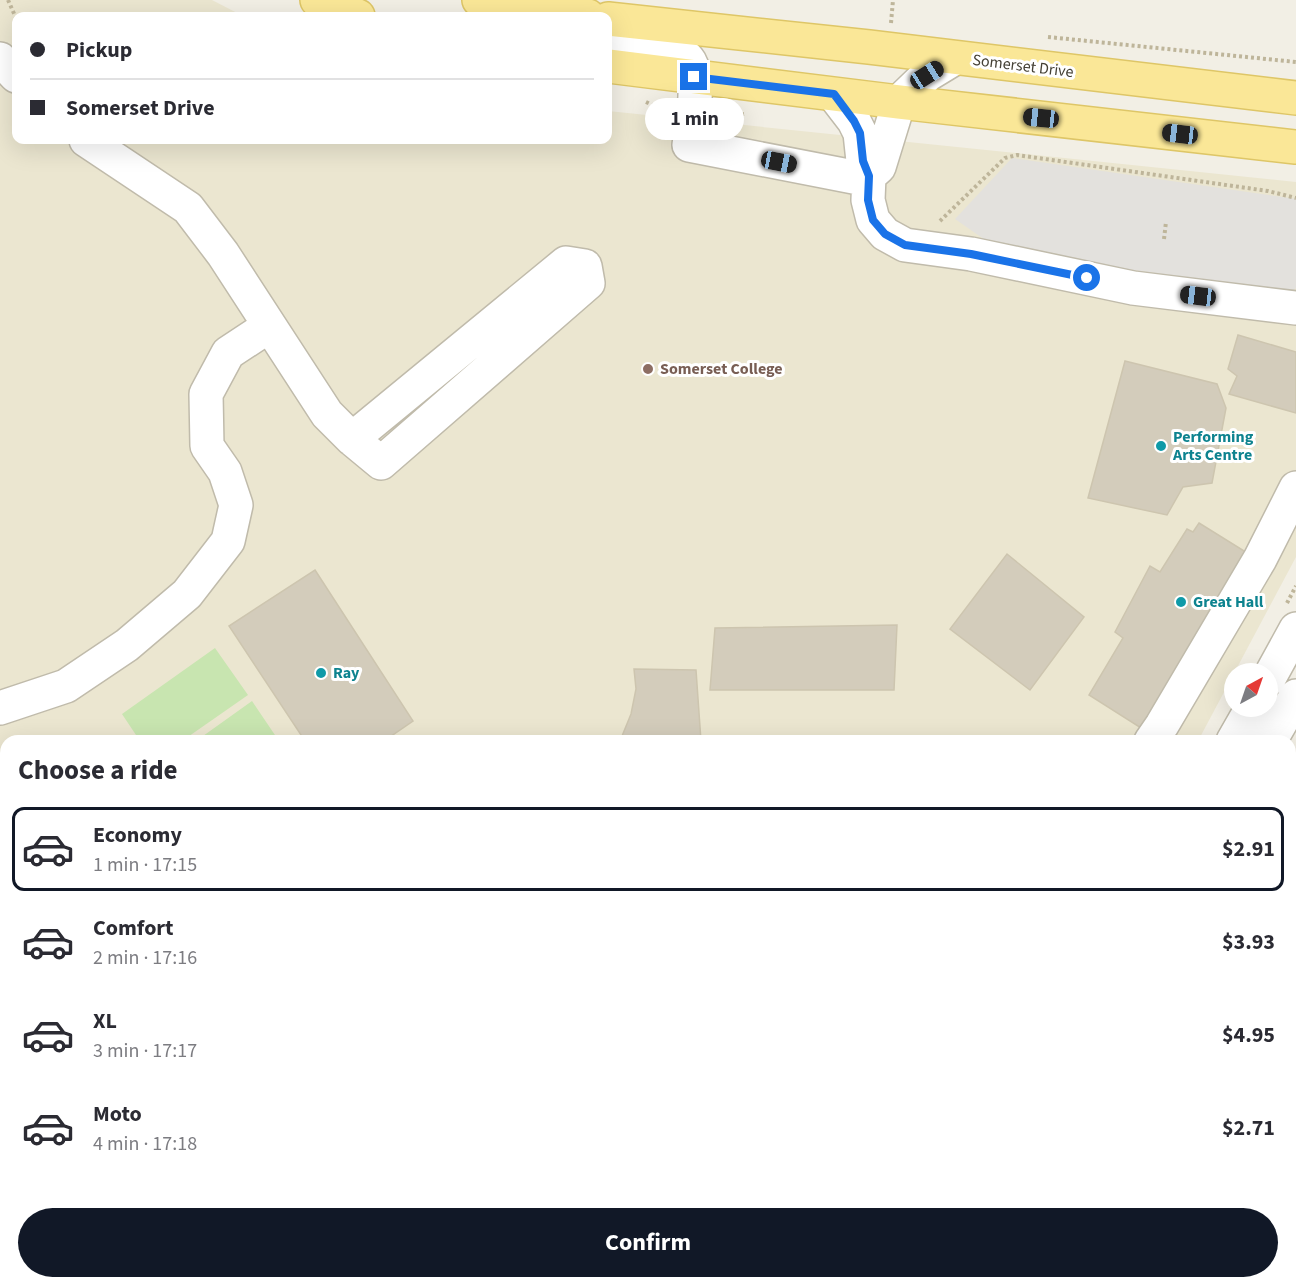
<!DOCTYPE html>
<meta charset="utf-8">
<style>
body{margin:0;font-family:"Source Sans 3",sans-serif;background:#f2f2f3;color:#2b2b33;height:100vh;display:flex;flex-direction:column;font-size:22px;white-space:nowrap}
*{box-sizing:border-box;margin:0}
p{font-size:20px;color:#7c7c81}
.icon{flex:none;width:33px;height:33px;fill:none;stroke:currentColor;stroke-width:2;stroke-linecap:round;stroke-linejoin:round}
.map{position:relative;flex:1;overflow:hidden}
.details{position:absolute;left:0px;top:735px;width:1296px;height:554px;display:flex;flex-direction:column;background:#fff;border-radius:18px 18px 0 0;box-shadow:0 6px 24px #0002}
.details>*{flex:none}
.hud{position:absolute;left:12px;top:12px;width:600px;height:132px;border-radius:12px;box-shadow:0 6px 24px #0002;display:grid;align-content:center;height:132px;padding:0 18px;background:#fff}
.needle{width:39px;rotate:40deg}
.tools{position:absolute;left:1224px;top:663px;display:grid;gap:12px}
.tools a{display:grid;place-items:center;width:54px;height:54px;border-radius:50%;background:#fff;box-shadow:0 6px 24px #0002;font-size:30px}
.end{position:absolute;width:27px;height:27px;margin:-14px;border:8px solid #1a73e8;background:#fff;box-shadow:0 0 0 3px #fff}
.from{border-radius:50%}
.bubble{position:absolute;height:42px;border-radius:21px;background:#fff;box-shadow:0 6px 24px #0002;font-size:20px;font-weight:700;line-height:42px;text-align:center}
.car{position:absolute;width:18px;height:36px;margin:-18px -9px;border-radius:8px;box-shadow:0 0 4px 2px #0007;background:linear-gradient(#222 24%,#8ab4d8 0 40%,#222 0 76%,#8ab4d8 0 86%,#222 0)}
.hud b{display:flex;align-items:center;gap:21px;height:57px;font-size:22px}
.hud b+b{border-top:2px solid #e1e1e2}
.hud i{width:15px;height:15px;background:#2b2b33}
ul{padding:0;list-style:none}
li{display:flex;align-items:center;gap:18px;height:84px;margin:0 12px 9px;padding:0 6px;border:3px solid transparent;border-radius:12px}
li div{flex:1}
li b{display:block;font-size:22px}
li em{font-style:normal;font-weight:700}
li.current{border-color:#111827}
li>.icon{width:54px;height:54px;stroke-width:1.5}
h2{padding:0 18px;font-size:27px;line-height:72px}
.cta{display:flex;gap:12px;margin-top:auto;padding:12px 18px}
.cta a{flex:1;height:69px;border-radius:36px;background:#111827;color:#fff;font-size:24px;font-weight:700;line-height:69px;text-align:center}
.map>svg:first-child{display:block}
</style>
<div class="map">
<svg width="1296" height="1288" viewBox="0 0 1296 1288">
<rect width="100%" height="100%" fill="#f2efe5"/>
<path fill="#ebe6d0" d="M0,0H212L243,16H16V140H608V111L1296,182V557L1198,741H6V903L0,893Z
M1296,947V1288H992L989,1283L1290,1282V957Z
M233,1283H907L904,1288H236Z"/>
<path fill="#c8e5b0" d="M215,648L248,695L182,741H140L122,714Z
M252,701L279,741H196Z
M260,1282H343V1283L333,1288H254L253,1286Z"/>
<path fill="#e3e1dd" d="M1012,158L1296,199V288L1294,290L1270,289L1126,269L988,242L955,219Z"/>
<path fill="#d3ccbb" stroke="#cdc5af" stroke-width="1.5" d="M1238,335L1296,352V413L1229,394L1237,376L1228,369Z
M1125,361L1217,384L1226,408L1212,483L1183,487L1167,515L1088,498Z
M1199,523L1249,554L1141,728L1089,695L1123,638L1115,632L1150,566L1160,572L1187,529L1193,532Z
M1007,554L1084,617L1030,690L950,629Z
M315,570L413,721L384,741H305L229,626Z
M897,625L894,690H710L715,628Z
M634,669L696,670L701,741H620L631,714L636,689Z"/>
<g fill="none" stroke-linecap="round" stroke-linejoin="round">
<defs>
<path id="minor" d="M608,36C629,39 678,42 690,62C701,81 692,124 689,145L869,180
M0,59L16,76
M834,95L854,121L860,133L863,161L869,176L868,200L873,220L885,234L905,245L971,254L1133,288L1296,308
M86,140L188,208L223,254L327,414L352,439L381,463L588,283L585,266L566,263L352,439
M869,176L879,167L899,102L927,75L955,58
M1268,680L1296,629
M0,708L66,686L127,645L187,594L228,541L236,505L225,472L207,446L206,394L228,353L269,326
M1151,741L1162,725L1260,559L1296,488
M1233,741L1253,706
M1270,741L1296,696
M1290,796L1296,785
M1290,886L1296,875
M0,978L6,988
M189,1282L192,1288
M939,1288L942,1282"/>
<path id="major" d="M317,0L358,16
M479,0L588,16
M608,19L869,47L1296,98
M608,66L899,102L1296,147"/>
</defs>
<use href="#minor" stroke="#c0bbab" stroke-width="36"/>
<use href="#major" stroke="#dec667" stroke-width="36"/>
<path stroke="#beb59a" stroke-width="4" stroke-dasharray="3 3" stroke-linecap="butt" d="M8,0L16,18
M891,23L893,0
M1048,37L1296,62
M646,102L661,109L665,114
M721,122L730,116L744,114
M940,221L1005,158L1017,155L1268,191L1296,198
M1164,239L1166,222
M1287,603L1296,586
M0,911L6,921
M1290,945L1296,934
M224,1282L227,1288
M896,1288L899,1282
M981,1288L984,1282"/>
<use href="#minor" stroke="#fff" stroke-width="33"/>
<use href="#major" stroke="#fae797" stroke-width="33"/>
</g>
<g fill="none" stroke-linecap="round" stroke-linejoin="round">
<path stroke="#1a73e8" stroke-width="8" d="M694,77L834,94L854,121L860,133L863,161L869,176L868,200L873,220L885,234L905,245L971,254L1087,278"/>
</g>
<circle fill="#8d6e63" stroke="#fff" stroke-width="2" cx="648" cy="369" r="6"/>
<g fill="#0f9aa8" stroke="#fff" stroke-width="2">
<circle cx="1161" cy="446" r="6"/>
<circle cx="1181" cy="602" r="6"/>
<circle cx="321" cy="673" r="6"/>
</g>
<g text-anchor="middle" dominant-baseline="central" stroke-width="6" stroke-linejoin="round" paint-order="stroke">
<g font-size="16" fill="#444035" stroke="#fff">
<text transform="translate(1023 66) rotate(7)">Somerset Drive</text>
</g>
<g font-size="16" font-weight="bold" fill="#785e54" stroke="#fff" text-anchor="start">
<text x="660" y="369">Somerset College</text>
</g>
<g font-size="16" font-weight="bold" fill="#0d838f" stroke="#fff" text-anchor="start">
<text x="1173" y="437">Performing<tspan x="1173" dy="18">Arts Centre</tspan></text>
<text x="1193" y="602">Great Hall</text>
<text x="333" y="673">Ray</text>
</g>
</g>
</svg>
<div class="tools">
<a><svg class="needle" viewBox="-14 -14 28 28"><path d="M0-13l5 13h-10z" fill="#e53935"/><path d="M0 13l5-13h-10z" fill="#7c7c81"/></svg></a>
</div>
<i class="end from" style="left:1087px;top:278px"></i>
<i class="end" style="left:694px;top:77px"></i>
<div class="bubble" style="left:645px;top:98px;width:99px">1 min</div>
<i class="car" style="left:927px;top:75px;rotate:58deg"></i>
<i class="car" style="left:1041px;top:118px;rotate:276deg"></i>
<i class="car" style="left:1180px;top:134px;rotate:277deg"></i>
<i class="car" style="left:779px;top:162px;rotate:101deg"></i>
<i class="car" style="left:1198px;top:296px;rotate:277deg"></i>
<div class="hud">
<b><i class="from"></i>Pickup</b>
<b><i></i>Somerset Drive</b>
</div>
<section class="details">
<h2>Choose a ride</h2>
<ul>
<li class="current"><svg class="icon" aria-label="car" viewBox="0 0 24 24"><path d="M5 17H2v-5l4-1 3-4h7l3 4 3 1v5h-3M9 17h6M6 11h13"/><circle cx="7" cy="17" r="2"/><circle cx="17" cy="17" r="2"/></svg><div><b>Economy</b><p>1 min · 17:15</p></div><em>$2.91</em></li>
<li><svg class="icon" aria-label="car" viewBox="0 0 24 24"><path d="M5 17H2v-5l4-1 3-4h7l3 4 3 1v5h-3M9 17h6M6 11h13"/><circle cx="7" cy="17" r="2"/><circle cx="17" cy="17" r="2"/></svg><div><b>Comfort</b><p>2 min · 17:16</p></div><em>$3.93</em></li>
<li><svg class="icon" aria-label="car" viewBox="0 0 24 24"><path d="M5 17H2v-5l4-1 3-4h7l3 4 3 1v5h-3M9 17h6M6 11h13"/><circle cx="7" cy="17" r="2"/><circle cx="17" cy="17" r="2"/></svg><div><b>XL</b><p>3 min · 17:17</p></div><em>$4.95</em></li>
<li><svg class="icon" aria-label="car" viewBox="0 0 24 24"><path d="M5 17H2v-5l4-1 3-4h7l3 4 3 1v5h-3M9 17h6M6 11h13"/><circle cx="7" cy="17" r="2"/><circle cx="17" cy="17" r="2"/></svg><div><b>Moto</b><p>4 min · 17:18</p></div><em>$2.71</em></li>
</ul>
<div class="cta"><a>Confirm</a></div>
</section>
</div>
